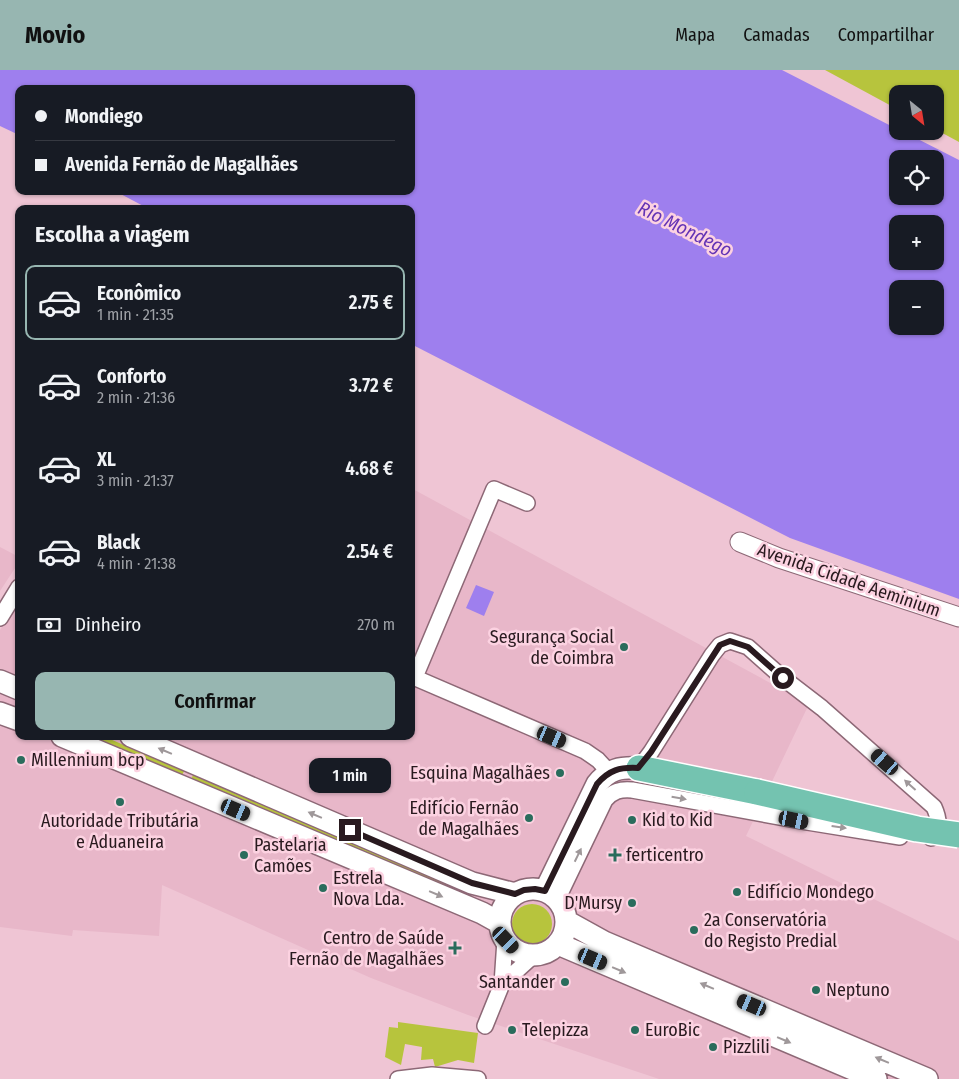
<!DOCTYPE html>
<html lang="pt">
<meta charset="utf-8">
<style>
body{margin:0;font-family:"Fira Sans Condensed",sans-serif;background:#242831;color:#f1f3f6;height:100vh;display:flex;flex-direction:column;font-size:19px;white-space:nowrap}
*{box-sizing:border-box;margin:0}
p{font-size:16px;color:#9ea1a6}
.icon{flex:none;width:28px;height:28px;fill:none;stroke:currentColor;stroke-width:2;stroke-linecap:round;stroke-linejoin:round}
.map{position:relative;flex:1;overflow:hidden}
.details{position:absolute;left:15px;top:135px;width:400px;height:535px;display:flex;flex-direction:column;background:#171b24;border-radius:10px;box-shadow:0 1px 4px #0004}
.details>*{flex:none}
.banner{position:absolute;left:15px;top:15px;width:400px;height:110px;border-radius:10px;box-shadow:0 1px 4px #0004;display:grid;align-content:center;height:110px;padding:0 20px;background:#171b24}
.needle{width:32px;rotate:150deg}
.controls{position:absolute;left:889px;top:15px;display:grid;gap:10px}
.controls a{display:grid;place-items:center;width:55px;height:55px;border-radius:10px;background:#171b24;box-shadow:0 1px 4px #0004;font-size:25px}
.end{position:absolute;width:22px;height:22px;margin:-11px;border:6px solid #291a1f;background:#fff;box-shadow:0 0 0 2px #fff}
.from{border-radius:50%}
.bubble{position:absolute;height:35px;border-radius:10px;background:#171b24;box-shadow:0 1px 4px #0004;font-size:16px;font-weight:600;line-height:35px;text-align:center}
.car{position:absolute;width:15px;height:30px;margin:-15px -8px;border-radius:6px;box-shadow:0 0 4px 1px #0007;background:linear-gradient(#222 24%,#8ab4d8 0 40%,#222 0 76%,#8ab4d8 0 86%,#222 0)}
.banner b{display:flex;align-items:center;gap:18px;height:48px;font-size:19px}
.banner b+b{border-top:1px solid #363941}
.banner i{width:12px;height:12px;background:#f1f3f6}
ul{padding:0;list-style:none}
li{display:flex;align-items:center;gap:15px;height:75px;margin:0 10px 8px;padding:0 10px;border:2px solid transparent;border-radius:10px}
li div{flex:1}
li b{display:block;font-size:19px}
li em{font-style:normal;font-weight:600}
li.selected{border-color:#97b6b1}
li>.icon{width:45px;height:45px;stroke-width:1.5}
h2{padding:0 20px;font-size:22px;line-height:60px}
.pay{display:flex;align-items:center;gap:12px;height:55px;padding:0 20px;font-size:19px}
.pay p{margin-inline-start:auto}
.action{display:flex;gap:10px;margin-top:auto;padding:10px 20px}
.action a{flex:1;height:58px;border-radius:10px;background:#97b6b1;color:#111;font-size:20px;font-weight:600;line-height:58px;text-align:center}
header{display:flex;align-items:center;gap:30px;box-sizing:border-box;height:70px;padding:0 25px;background:#97b6b1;color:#111}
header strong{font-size:24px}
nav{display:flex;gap:28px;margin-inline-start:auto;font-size:18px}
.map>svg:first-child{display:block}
</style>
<header>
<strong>Movio</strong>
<nav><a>Mapa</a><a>Camadas</a><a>Compartilhar</a></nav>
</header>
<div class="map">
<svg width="959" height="1009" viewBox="0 0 959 1009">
<rect width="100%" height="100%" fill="#efc5d4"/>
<path fill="#e8b7c9" d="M411,418L809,634L746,766L959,871V1009H659L468,945L371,908L162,815L159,866L73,860L72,866L0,857V560L19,530V666H411Z
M0,477L19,487V492L0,521Z"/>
<path fill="#b7c43d" d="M825,0H959V72L935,59V24H898L897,39Z
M89,666H103L184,701L182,706Z
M193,705L463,820L461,825L191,710Z
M512 854a20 20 0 1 1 40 0a20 20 0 1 1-40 0Z
M398,952L478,963L474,993L458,990L435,997L433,989L421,990L422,977L405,974L401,995L385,987L389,957L398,958Z"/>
<path fill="#9e7fee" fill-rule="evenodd" d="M0,0H782L897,59L898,61H902L959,90V529L790,468L411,274V139H149L115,121H411V19H19V65L0,56ZM898,89H935V126H898ZM898,154H935V191H898ZM898,219H935V256H898Z
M476,515L494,522L484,546L466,538Z"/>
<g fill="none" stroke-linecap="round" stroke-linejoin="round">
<defs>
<path id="minor" d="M0,548L19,517
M411,606L585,681L598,690L609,702
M415,607L494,419L527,433
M639,698L651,682L712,585L720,575L730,571L748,577L783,608L822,638L934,737C939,748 941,759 931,768
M557,830L605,730C613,721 620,719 632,720L807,752L900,767
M502,914L534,885
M485,956L502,914L505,870
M398,1009L432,1005L478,1009"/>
<path id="tertiary" d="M740,472L779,488L959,547"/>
<path id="secondary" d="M0,611L19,619
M0,643L19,650
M62,666L482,843L500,853
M131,666L472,813L515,824
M500 852a33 33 0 1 1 66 0a33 33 0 1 1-66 0Z
M545,821L597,714C609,699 620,697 639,698
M566,851L604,872L927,1009
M558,874L876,1009"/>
<path id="trunk" d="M639,698L757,722"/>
</defs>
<use href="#minor" stroke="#8d6876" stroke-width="18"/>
<use href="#tertiary" stroke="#8d6876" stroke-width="21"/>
<use href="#secondary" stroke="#8d6876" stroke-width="24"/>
<use href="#trunk" stroke="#fff" stroke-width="28"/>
<use href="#minor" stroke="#fff" stroke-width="15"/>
<use href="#tertiary" stroke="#fff" stroke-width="19"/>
<use href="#secondary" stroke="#fff" stroke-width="21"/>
<use href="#trunk" stroke="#74c3b0" stroke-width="25"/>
<defs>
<path id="trunk-bridge" d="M757,722L917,759L959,765"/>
</defs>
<use href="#trunk-bridge" stroke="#fff" stroke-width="28" stroke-linecap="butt"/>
<use href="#trunk-bridge" stroke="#74c3b0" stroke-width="25"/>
</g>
<defs><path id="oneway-solid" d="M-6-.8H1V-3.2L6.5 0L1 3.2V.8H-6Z" transform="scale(1.25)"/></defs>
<g fill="#9f989a">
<use href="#oneway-solid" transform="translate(165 681) rotate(-157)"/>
<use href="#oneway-solid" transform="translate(910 715) rotate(-138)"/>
<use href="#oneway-solid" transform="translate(679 728) rotate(10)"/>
<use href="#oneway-solid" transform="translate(315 745) rotate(-157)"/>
<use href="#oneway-solid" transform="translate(839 757) rotate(8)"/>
<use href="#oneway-solid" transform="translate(578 785) rotate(-64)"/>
<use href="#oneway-solid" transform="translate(436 824) rotate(23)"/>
<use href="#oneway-solid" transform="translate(619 900) rotate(23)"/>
<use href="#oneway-solid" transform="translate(707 916) rotate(-157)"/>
<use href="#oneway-solid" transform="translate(784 970) rotate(23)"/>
<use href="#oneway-solid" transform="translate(882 990) rotate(-157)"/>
</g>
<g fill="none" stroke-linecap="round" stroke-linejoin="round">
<path stroke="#291a1f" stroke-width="6" d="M350,760L472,813L515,824L524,820L535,819L545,821L597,714C609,700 620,697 638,698L651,682L720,575L730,571L748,577L783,608"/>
</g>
<g fill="#2a6c5c" stroke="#fcd2e1" stroke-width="2">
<circle cx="624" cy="577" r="5"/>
<circle cx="21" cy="690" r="5"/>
<circle cx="560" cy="703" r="5"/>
<circle cx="120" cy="732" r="5"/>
<circle cx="529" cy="748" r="5"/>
<circle cx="632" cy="750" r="5"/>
<circle cx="244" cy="785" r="5"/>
<path d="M612.5 777.5h5v5h5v5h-5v5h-5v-5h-5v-5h5z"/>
<circle cx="323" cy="818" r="5"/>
<circle cx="737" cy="822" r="5"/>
<circle cx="632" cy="833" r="5"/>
<circle cx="694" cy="860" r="5"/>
<path d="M452.5 870.5h5v5h5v5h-5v5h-5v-5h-5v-5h5z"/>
<circle cx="565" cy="912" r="5"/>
<circle cx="816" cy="920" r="5"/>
<circle cx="512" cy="960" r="5"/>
<circle cx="635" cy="960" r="5"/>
<circle cx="713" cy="977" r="5"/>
</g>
<g text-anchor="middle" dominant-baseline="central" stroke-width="5" stroke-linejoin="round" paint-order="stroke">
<g font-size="18" fill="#291a1f" stroke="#fcd2e1">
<text transform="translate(849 510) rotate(19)">Avenida Cidade Aeminium</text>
</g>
<g font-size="18" fill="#291a1f" stroke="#fcd2e1" text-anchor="start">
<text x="614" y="567" text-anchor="end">Segurança Social<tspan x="614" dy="21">de Coimbra</tspan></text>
<text x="31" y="690">Millennium bcp</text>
<text x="550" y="703" text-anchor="end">Esquina Magalhães</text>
<text x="519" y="738" text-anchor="end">Edifício Fernão<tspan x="519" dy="21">de Magalhães</tspan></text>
<text x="642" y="750">Kid to Kid</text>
<text x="120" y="751" text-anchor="middle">Autoridade Tributária<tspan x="120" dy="21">e Aduaneira</tspan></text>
<text x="254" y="775">Pastelaria<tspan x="254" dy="21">Camões</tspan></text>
<text x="626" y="785">ferticentro</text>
<text x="333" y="808">Estrela<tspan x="333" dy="21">Nova Lda.</tspan></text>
<text x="747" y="822">Edifício Mondego</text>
<text x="622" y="833" text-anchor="end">D'Mursy</text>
<text x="704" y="850">2a Conservatória<tspan x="704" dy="21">do Registo Predial</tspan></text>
<text x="444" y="868" text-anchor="end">Centro de Saúde<tspan x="444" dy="21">Fernão de Magalhães</tspan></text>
<text x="555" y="912" text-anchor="end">Santander</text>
<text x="826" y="920">Neptuno</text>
<text x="522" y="960">Telepizza</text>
<text x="645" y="960">EuroBic</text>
<text x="723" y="977">Pizzlili</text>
</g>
<g font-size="19" font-style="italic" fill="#6433b5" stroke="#fcd2e1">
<text transform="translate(685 159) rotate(26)">Rio Mondego</text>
</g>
</g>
</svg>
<div class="controls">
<a><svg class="needle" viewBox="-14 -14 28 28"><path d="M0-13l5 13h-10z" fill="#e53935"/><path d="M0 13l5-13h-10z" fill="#9ea1a6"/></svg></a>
<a><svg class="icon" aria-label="locate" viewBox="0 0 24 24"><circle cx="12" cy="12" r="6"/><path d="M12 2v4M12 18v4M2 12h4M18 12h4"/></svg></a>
<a>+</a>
<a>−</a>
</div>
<i class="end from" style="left:783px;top:608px"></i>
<i class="end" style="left:350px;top:760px"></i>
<div class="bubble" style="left:309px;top:688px;width:82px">1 min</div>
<i class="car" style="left:552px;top:667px;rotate:113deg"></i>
<i class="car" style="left:885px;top:692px;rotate:311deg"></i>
<i class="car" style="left:236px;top:740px;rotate:113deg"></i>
<i class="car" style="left:794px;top:750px;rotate:102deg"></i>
<i class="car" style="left:506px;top:870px;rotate:136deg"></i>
<i class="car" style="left:593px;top:889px;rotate:113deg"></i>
<i class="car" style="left:752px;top:935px;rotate:293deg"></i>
<div class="banner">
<b><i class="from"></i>Mondiego</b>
<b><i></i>Avenida Fernão de Magalhães</b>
</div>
<section class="details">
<h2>Escolha a viagem</h2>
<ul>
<li class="selected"><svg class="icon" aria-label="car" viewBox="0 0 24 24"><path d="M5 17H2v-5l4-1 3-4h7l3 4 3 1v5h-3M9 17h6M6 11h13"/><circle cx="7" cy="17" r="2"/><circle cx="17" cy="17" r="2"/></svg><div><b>Econômico</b><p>1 min · 21:35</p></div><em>2.75 €</em></li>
<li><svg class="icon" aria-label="car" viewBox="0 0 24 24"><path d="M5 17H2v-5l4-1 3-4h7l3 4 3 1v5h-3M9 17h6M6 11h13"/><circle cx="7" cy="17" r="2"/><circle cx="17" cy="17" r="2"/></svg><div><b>Conforto</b><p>2 min · 21:36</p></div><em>3.72 €</em></li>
<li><svg class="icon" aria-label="car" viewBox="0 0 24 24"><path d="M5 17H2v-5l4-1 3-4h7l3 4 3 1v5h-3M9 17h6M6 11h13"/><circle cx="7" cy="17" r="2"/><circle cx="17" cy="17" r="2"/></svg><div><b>XL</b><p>3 min · 21:37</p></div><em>4.68 €</em></li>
<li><svg class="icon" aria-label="car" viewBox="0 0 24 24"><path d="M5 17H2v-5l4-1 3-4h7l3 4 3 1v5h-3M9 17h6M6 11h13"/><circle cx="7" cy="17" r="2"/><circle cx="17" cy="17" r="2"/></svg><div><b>Black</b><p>4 min · 21:38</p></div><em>2.54 €</em></li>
</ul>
<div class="pay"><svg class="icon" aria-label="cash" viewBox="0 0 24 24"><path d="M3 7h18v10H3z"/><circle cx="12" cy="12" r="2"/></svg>Dinheiro<p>270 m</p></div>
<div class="action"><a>Confirmar</a></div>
</section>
</div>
